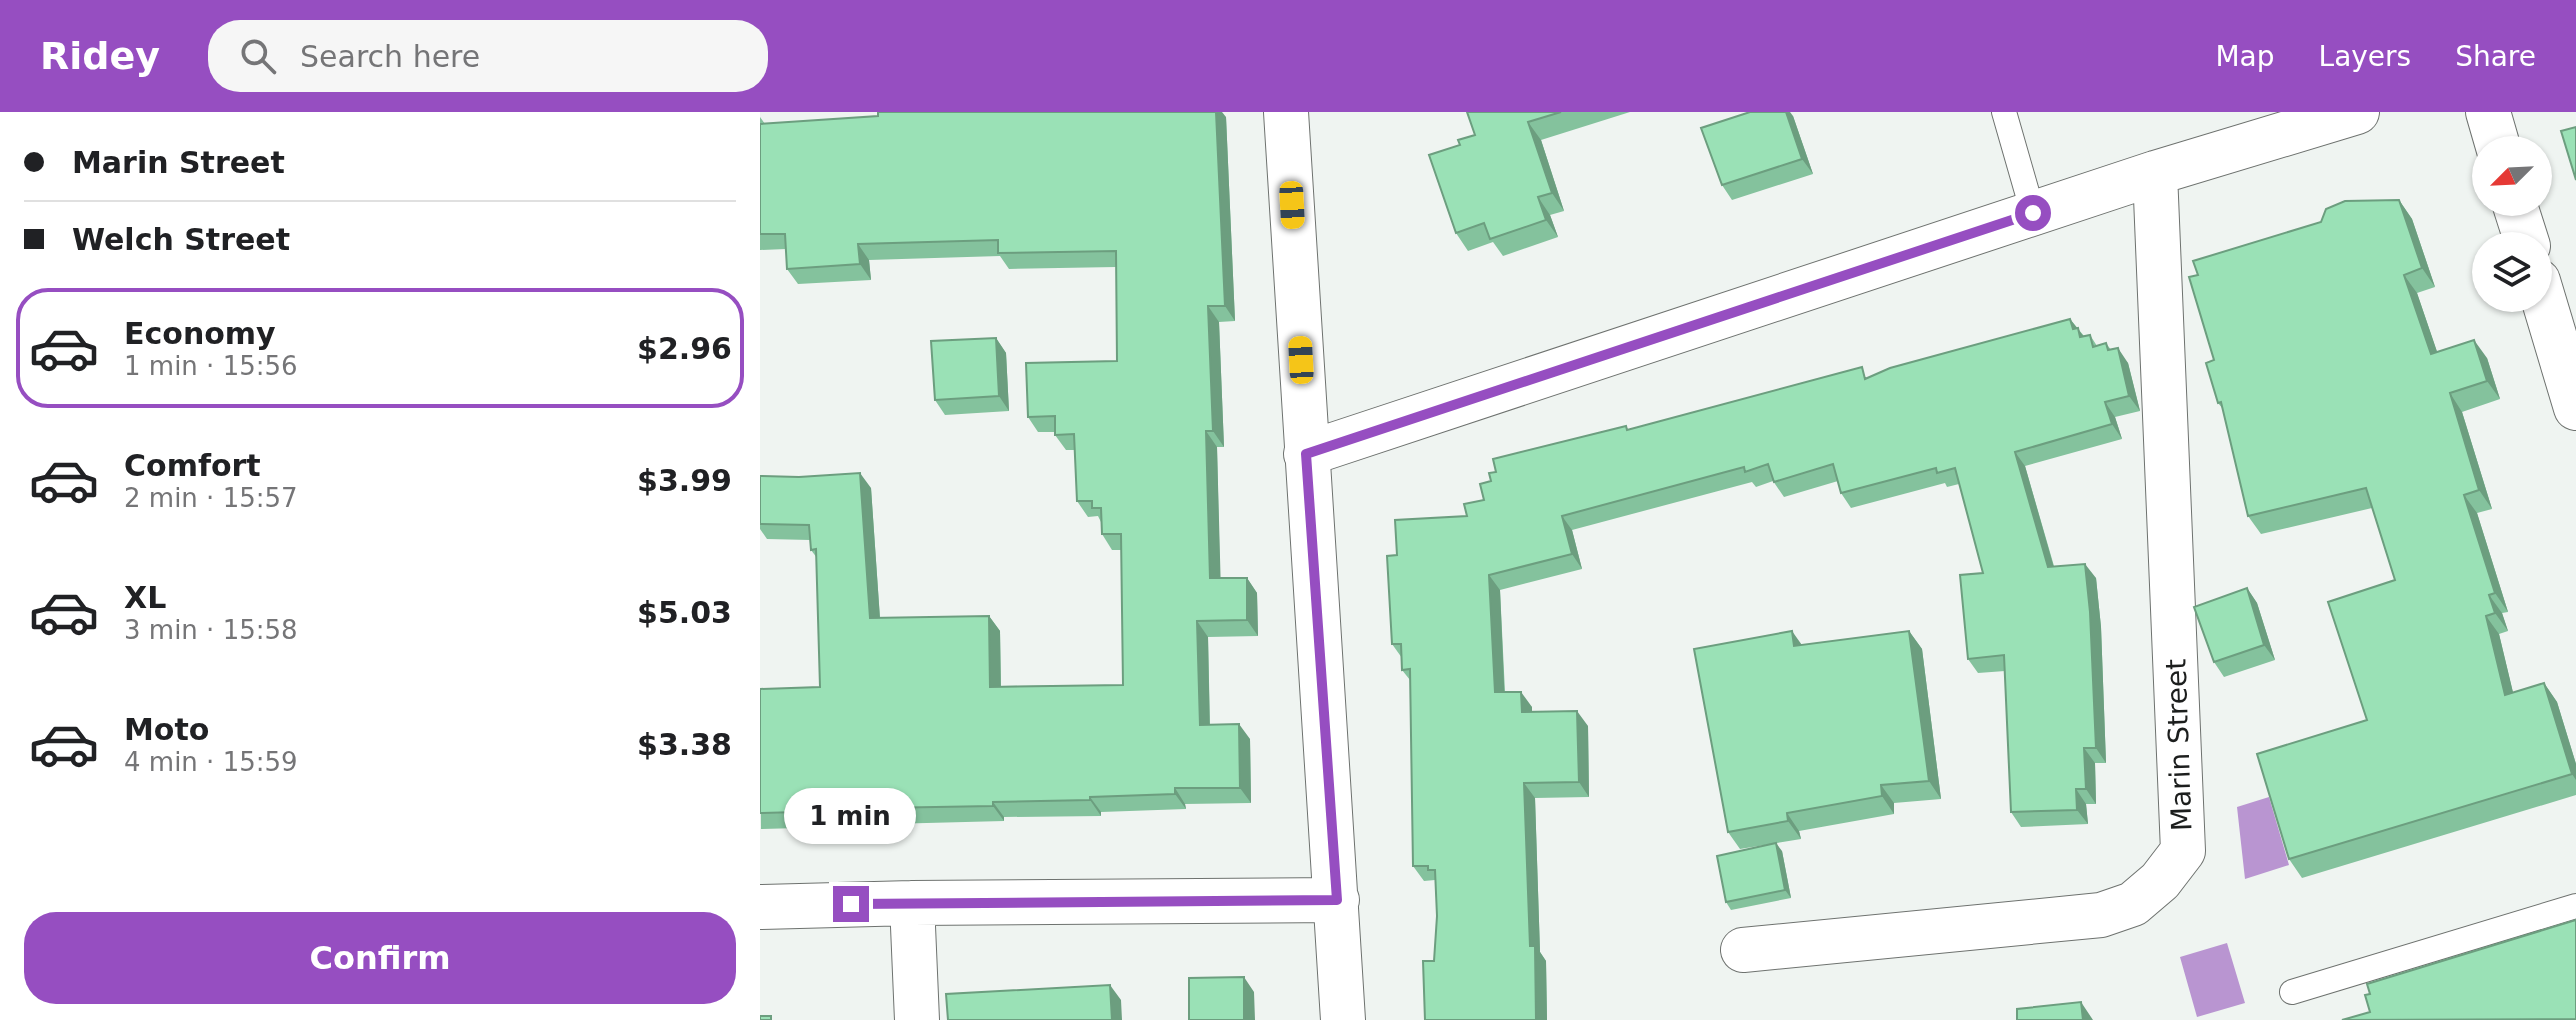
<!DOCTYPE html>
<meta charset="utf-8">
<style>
body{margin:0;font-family:"DejaVu Sans",sans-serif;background:#f6f6f6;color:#202124;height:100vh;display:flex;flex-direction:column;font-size:30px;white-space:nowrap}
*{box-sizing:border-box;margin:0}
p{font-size:26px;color:#757577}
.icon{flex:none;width:44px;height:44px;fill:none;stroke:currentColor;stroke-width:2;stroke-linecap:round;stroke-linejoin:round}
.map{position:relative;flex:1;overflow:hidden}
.details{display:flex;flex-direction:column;background:#fff;width:760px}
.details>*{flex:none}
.guide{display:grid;align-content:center;height:176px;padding:0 24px;background:#fff}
.needle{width:52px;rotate:246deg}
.fabs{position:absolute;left:1712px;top:24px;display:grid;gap:16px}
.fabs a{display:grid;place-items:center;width:80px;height:80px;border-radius:50%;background:#fff;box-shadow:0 2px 6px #0004;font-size:40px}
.end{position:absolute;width:36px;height:36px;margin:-18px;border:10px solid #964ec1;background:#fff;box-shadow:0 0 0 4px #fff}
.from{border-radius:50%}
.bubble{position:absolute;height:56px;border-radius:28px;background:#fff;box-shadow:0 2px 6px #0004;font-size:26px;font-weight:600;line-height:56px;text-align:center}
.car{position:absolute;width:24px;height:48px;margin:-24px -12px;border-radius:10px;box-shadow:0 0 6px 2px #0007;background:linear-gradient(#f5c518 24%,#345 0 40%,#f5c518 0 76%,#345 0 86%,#f5c518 0)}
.guide b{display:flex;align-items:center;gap:28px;height:76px;font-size:30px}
.guide b+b{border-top:2px solid #e0e0e0}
.guide i{width:20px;height:20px;background:#202124}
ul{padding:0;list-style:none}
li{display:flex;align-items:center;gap:24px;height:120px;margin:0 16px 12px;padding:0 8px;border:4px solid transparent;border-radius:32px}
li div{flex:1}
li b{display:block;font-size:30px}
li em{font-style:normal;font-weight:600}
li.selected{border-color:#964ec1}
li>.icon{width:72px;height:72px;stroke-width:1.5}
.primary-button{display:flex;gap:16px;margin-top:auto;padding:16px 24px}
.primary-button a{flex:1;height:92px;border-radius:32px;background:#964ec1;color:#fff;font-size:32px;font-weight:600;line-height:92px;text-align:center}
header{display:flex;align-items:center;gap:48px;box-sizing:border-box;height:112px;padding:0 40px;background:#964ec1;color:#fff}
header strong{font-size:38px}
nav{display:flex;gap:44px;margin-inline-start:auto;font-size:28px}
.search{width:560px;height:72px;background:#f6f6f6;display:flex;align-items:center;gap:20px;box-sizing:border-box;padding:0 28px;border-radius:32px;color:#757577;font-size:30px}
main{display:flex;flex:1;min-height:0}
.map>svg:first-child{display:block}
</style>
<header>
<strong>Ridey</strong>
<div class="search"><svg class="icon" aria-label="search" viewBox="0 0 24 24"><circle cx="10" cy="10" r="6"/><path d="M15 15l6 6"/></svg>Search here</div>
<nav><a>Map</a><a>Layers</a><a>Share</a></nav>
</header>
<main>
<section class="details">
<div class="guide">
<b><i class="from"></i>Marin Street</b>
<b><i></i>Welch Street</b>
</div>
<ul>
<li class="selected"><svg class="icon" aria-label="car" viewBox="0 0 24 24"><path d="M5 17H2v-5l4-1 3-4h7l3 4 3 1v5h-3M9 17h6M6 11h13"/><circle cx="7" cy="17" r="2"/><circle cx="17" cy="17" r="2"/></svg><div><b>Economy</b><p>1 min · 15:56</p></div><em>$2.96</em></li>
<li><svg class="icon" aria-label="car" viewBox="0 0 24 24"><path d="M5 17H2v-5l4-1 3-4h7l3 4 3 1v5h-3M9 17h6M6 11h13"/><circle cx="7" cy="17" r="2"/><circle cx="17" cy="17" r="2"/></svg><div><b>Comfort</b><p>2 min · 15:57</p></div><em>$3.99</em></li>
<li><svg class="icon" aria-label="car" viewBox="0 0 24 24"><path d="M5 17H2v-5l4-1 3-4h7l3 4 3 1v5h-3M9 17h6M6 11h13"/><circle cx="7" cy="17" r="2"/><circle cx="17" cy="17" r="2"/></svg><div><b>XL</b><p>3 min · 15:58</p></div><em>$5.03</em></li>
<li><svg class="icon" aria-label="car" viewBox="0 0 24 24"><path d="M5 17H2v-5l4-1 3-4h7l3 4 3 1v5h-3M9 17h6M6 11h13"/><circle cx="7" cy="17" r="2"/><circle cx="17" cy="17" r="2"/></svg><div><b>Moto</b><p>4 min · 15:59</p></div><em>$3.38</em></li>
</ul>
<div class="primary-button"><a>Confirm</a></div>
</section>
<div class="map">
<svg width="1816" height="908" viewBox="0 0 1816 908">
<rect width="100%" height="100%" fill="#eff4f1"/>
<path fill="#b995d1" d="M1509,685L1529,753L1485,767L1477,695Z
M1467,831L1485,891L1437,905L1420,845Z"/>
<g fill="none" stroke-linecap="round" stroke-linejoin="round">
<defs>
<path id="lane" d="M1244,0L1273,101
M1532,880L1816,794"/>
<path id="street" d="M526,0L583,908
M1728,0L1739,38
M1754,90L1768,134
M1778,169L1816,296
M546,342L1395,61L1597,0
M152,791L157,908
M0,795L152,791L577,788
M983,838L1341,803L1373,792L1400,769L1423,739L1395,61"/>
</defs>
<use href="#lane" stroke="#6e726f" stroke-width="26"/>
<use href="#street" stroke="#6e726f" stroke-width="46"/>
<use href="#lane" stroke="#fff" stroke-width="24"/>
<use href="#street" stroke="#fff" stroke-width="44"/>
</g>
<path fill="#84c29d" d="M707,0H870L781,28L804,99L790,103L798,125L743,144L733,130L708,139L696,121L700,33L715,23Z
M1033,4L1053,62L972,88L962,73Z
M0,5L5,12L466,5L475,209L459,210L464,335H457L460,466H487L497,481L498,524L448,525L450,613L490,627L491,691L425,692L426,697L341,700V704L244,705V709L128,712L129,726H83L75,715L1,717L0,577L60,575L57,446L51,438L50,428L7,427L0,417V364L111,376L120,506L229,504L240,519L241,574L363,573L362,438H352L342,422L341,410L338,404L328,405L317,389L315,338H306L295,323V320H278L268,305L357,249L356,155L249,157L240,144L109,148L111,168L38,172L27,157L26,137L0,138Z
M1639,88L1652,107L1675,175L1657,181L1677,240L1727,246L1740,287L1702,300L1732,397L1717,401L1748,500L1742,501L1748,519L1739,522L1753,581L1784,571L1797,590L1816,652V683L1542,766L1529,747L1607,608L1635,468L1612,396L1501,422L1488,404L1463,297L1458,291L1454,248L1438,163Z
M1310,207L1324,224L1330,223L1337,234L1346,231L1351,238L1368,251L1380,299L1355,305L1362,327L1265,354L1294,454L1336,466L1341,515L1346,651H1335L1336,692H1326L1328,712L1261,715L1251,700L1245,559L1218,561L1208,547L1223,461L1199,372L1187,375L1185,371L1091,396L1081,381L1078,369L1024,385L1013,369L996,375L992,370L812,418L822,457L740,478L745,580L772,595V600L828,614L829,685L775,686L780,840L786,849L787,908H665L674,849L677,804L675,768L664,769L653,754L650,568L642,558V546L632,532L637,443L707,404L724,388L731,369L868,318L1109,265Z
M236,226L246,241L249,299L185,303L175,288Z
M1487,476L1497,491L1515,548L1464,565L1454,550Z
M1149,519L1162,537L1181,687L1134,691V702L1039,719L1041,727L980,737L968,720L1042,533Z
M1022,739L1031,786L971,798L966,790Z"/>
<path fill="#6c9e7f" d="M456,0H462L466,5L475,209L465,194Z
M1026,0H1030L1033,4L1053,62L1042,47Z
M768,10L781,28L804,99L792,81Z
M778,85L790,103L798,125L786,108Z
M1639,88L1652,107L1675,175L1662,156Z
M98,132L109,148L111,168L100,152Z
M1644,163L1657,181L1684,260L1671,242Z
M448,194L459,210L464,335L453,319Z
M1310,207L1328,230L1330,240L1313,217Z
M236,226L246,241L249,299L239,284Z
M1714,228L1727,246L1740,287L1727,269Z
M1358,236L1368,251L1380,299L1369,284Z
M1690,281L1702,300L1732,397L1719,378Z
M1345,290L1355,305L1362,327L1352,312Z
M446,319L457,335L461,482L450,466Z
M1255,340L1265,354L1298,470L1288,455Z
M100,361L111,376L121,522L110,506Z
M1704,383L1717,401L1748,500L1735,481Z
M802,404L812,418L822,457L812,442Z
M1325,452L1336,466L1341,515L1346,651L1336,636Z
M729,463L740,478L745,595L735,580Z
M487,466L497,481L498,524L487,508Z
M1487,476L1497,491L1515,548L1504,533Z
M1729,483L1742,501L1748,519L1735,501Z
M229,504L240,519L241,590L230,575Z
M1726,504L1739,522L1758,601L1745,583Z
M437,509L448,525L450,629L440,613Z
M1032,519L1044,536L1034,534Z
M1149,519L1162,537L1181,687L1169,669Z
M1784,571L1797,590L1816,652V668L1812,662Z
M761,580L772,595V614L762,600Z
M817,599L828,614L829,685L819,670Z
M479,612L490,627L491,691L480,676Z
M1324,636L1335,651L1336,692L1326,677Z
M764,671L775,686L780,840L786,849L787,908H776L770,834Z
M1121,673L1134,691V702L1122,684Z
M415,676L425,692L426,697L415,682Z
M1316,677L1326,692L1328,712L1317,698Z
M330,685L341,700V704L330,688Z
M233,690L244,705V709L233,694Z
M118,696L128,712L129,726L118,711Z
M1027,701L1039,719L1041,727L1028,709Z
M1016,731L1022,739L1031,786L1025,778Z
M484,865L494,880L495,908H484Z
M350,873L361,888L362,908H352Z
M1321,890L1333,908H1323Z"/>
<path fill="#9ae1b6" stroke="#6c9e7f" stroke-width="2" d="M118,0H456L465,194H448L453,319H446L450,466H487V508L437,509L440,613L479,612L480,676H415V682L330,685V688L233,690V694L118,696V711H72V699L0,701V577L60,575L56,437L51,438L49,413L0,412V364L39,365L100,361L110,506L229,504L230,575L363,573L361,422H342L341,396H332V389H317L314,322L295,323V304L268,305L266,251L357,249L356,139L238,141V128L98,132L100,152L27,157L25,122H0V12L118,4Z
M707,0H801L768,10L792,81L778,85L786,108L730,127L724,111L696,121L669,43L700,33L698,28L715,23Z
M990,0H1026L1042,47L962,73L941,16Z
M1816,15V68L1801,19Z
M1639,88L1662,156L1644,163L1671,242L1714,228L1727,269L1690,281L1719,378L1704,383L1735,481L1729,483L1735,501L1726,504L1745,583L1784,571L1812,662L1529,747L1497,642L1607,608L1568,490L1635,468L1606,376L1488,404L1461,290L1458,291L1446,251L1454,248L1429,165L1438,163L1433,149L1561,110L1566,97L1585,89Z
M1310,207L1313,217L1318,216L1320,225L1330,223L1333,235L1346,231L1348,238L1358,236L1369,284L1345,290L1352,312L1255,340L1288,455L1325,452L1330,500L1336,636H1324L1326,677H1316L1317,698L1251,700L1244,543L1208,547L1200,463L1223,461L1195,356L1177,361L1176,356L1081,381L1073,352L1014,370L1008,352L985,360L984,355L802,404L812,442L729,463L735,580H761L762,600L817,599L819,670L764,671L770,834H775L776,908H665L663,849H674L677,804L675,758H668V754H653L650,557L642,558L641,532H632L627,444L637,443L635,408L707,404L704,392L724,388L720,372L731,369L729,361L736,360L733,347L866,314L867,318L1102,255L1105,267L1130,256Z
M236,226L239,284L175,288L171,229Z
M1487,476L1504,533L1454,550L1434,495Z
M1032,519L1034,534L1149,519L1169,669L1121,673L1122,684L1027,701L1028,709L968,720L934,537Z
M1016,731L1025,778L966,790L957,744Z
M1816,808V907L1582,908L1610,900L1605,883L1610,882L1607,872Z
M484,865V908H429V866Z
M350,873L352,908H188L186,882Z
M1321,890L1323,908H1257V897Z
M0,904H11V908H0Z"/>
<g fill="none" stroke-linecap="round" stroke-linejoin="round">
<path stroke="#964ec1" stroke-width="10" d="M91,792L577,788L546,342L1273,101"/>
</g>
<g text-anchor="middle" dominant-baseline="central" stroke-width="6" stroke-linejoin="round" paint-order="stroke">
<g font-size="28" fill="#1c1e1d" stroke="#fff">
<text transform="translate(1419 633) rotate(-92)">Marin Street</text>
</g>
</g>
</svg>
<div class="fabs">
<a><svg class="needle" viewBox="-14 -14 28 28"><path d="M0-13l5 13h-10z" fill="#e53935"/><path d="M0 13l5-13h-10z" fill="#757577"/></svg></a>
<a><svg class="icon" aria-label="layers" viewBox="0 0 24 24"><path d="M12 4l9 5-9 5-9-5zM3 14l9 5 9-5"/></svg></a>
</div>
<i class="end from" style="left:1273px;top:101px"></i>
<i class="end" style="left:91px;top:792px"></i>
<div class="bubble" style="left:24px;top:676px;width:132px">1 min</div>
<i class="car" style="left:532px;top:93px;rotate:177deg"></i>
<i class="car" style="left:541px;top:248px;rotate:357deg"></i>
</div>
</main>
